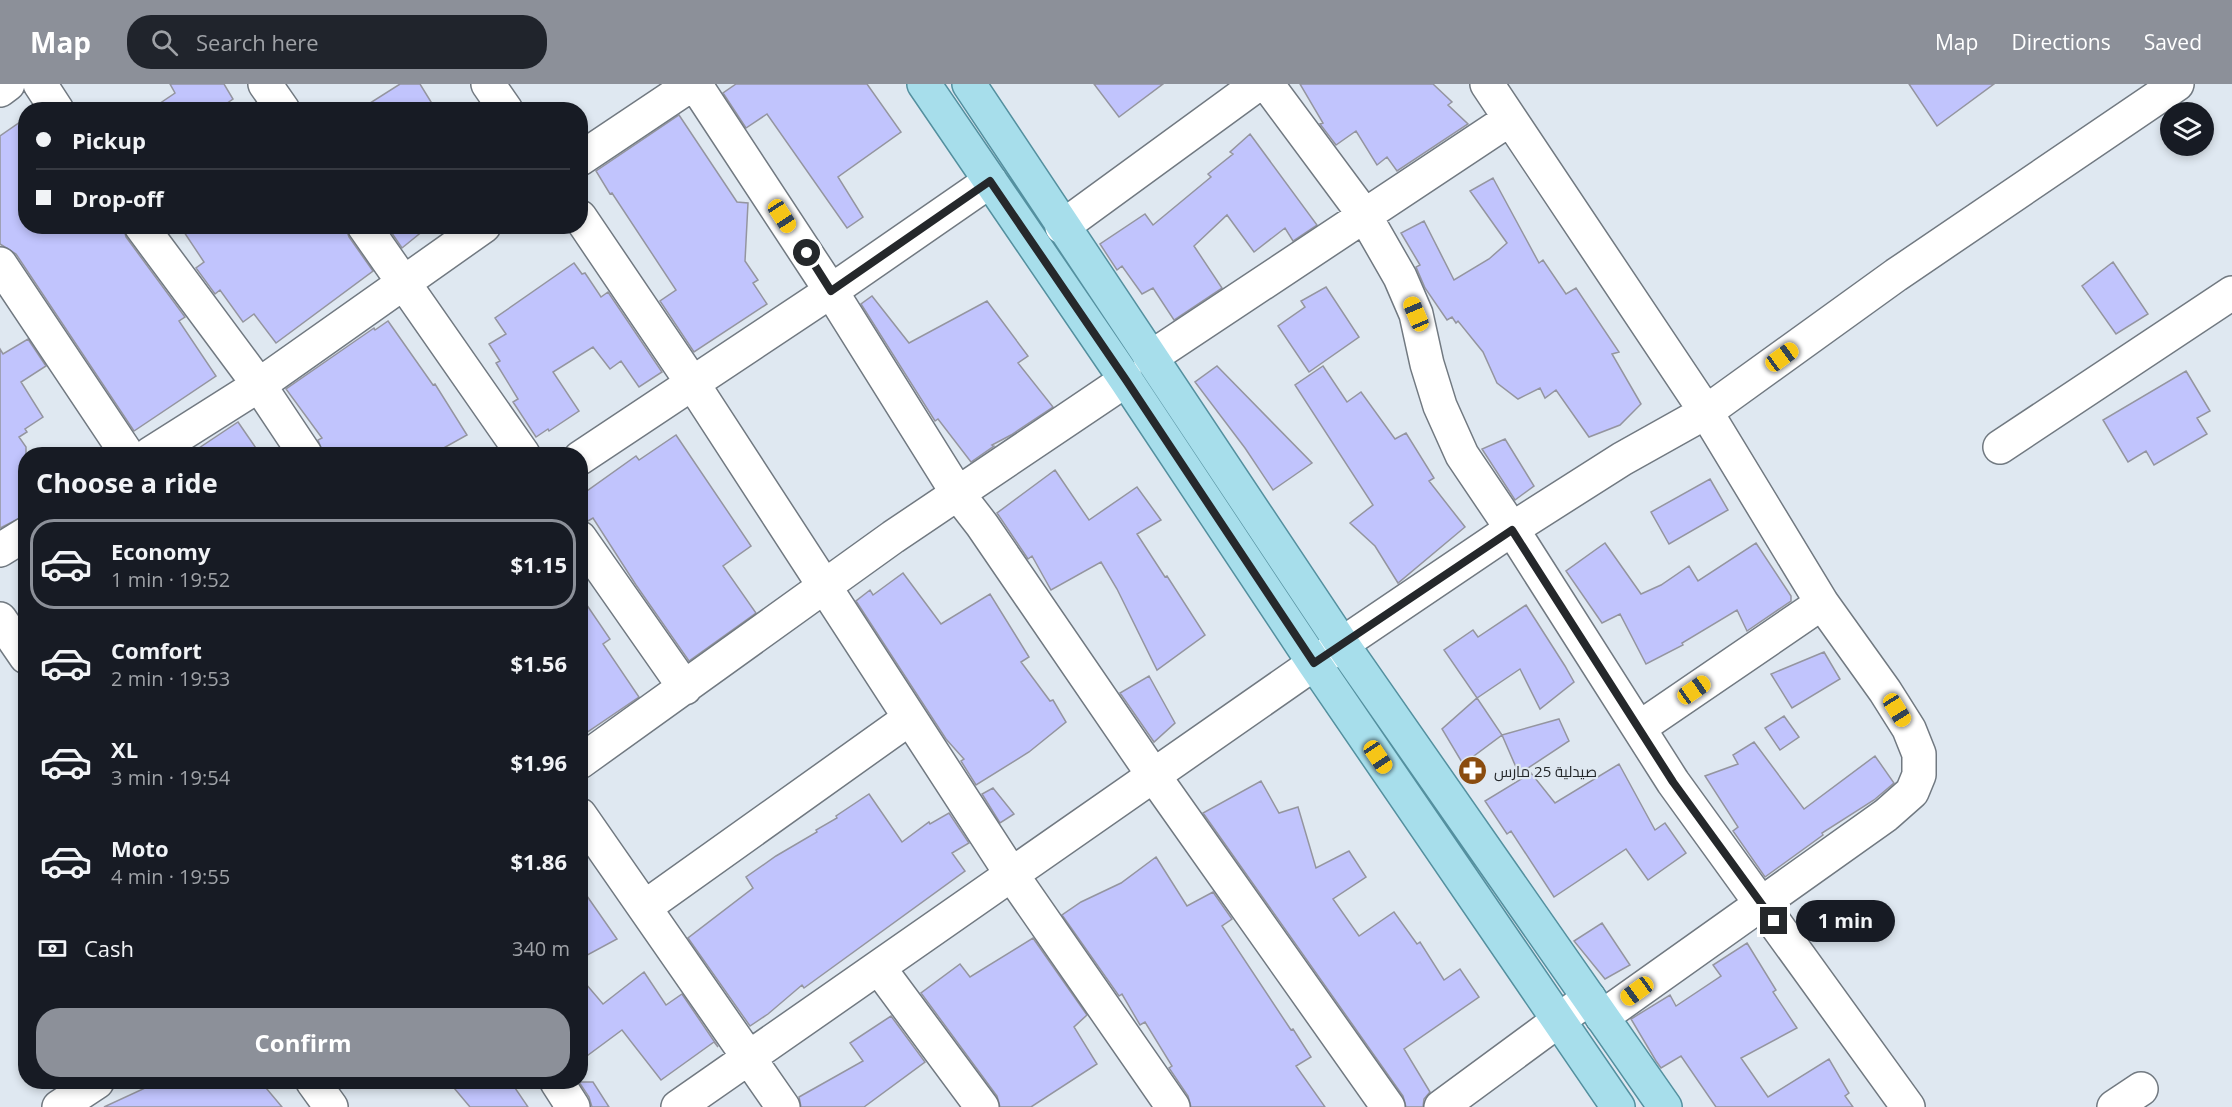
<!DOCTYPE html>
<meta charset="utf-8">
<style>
body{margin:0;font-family:"Open Sans",Cairo,sans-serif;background:#20242c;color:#f1f3f6;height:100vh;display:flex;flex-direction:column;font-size:22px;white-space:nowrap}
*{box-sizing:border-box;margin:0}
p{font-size:20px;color:#9ea1a6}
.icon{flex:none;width:33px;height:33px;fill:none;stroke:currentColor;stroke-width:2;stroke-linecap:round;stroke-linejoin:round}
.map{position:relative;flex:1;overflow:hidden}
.side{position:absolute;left:18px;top:363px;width:570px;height:642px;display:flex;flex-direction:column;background:#171b24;border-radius:24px;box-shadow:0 3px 9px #0003}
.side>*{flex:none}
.hud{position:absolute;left:18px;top:18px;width:570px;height:132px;border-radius:24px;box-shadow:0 3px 9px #0003;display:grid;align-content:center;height:132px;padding:0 18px;background:#171b24}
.tools{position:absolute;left:2160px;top:18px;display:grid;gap:12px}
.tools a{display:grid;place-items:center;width:54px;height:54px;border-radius:50%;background:#171b24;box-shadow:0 3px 9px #0003;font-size:30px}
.end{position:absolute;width:27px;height:27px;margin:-14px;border:8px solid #25282b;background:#fff;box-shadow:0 0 0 3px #fff}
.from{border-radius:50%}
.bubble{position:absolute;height:42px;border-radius:21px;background:#171b24;box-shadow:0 3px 9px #0003;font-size:20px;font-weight:700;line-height:42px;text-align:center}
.car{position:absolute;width:18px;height:36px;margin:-18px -9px;border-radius:8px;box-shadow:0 0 4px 2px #0007;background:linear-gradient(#f5c518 24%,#345 0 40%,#f5c518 0 76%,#345 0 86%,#f5c518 0)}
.hud b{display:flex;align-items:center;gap:21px;height:57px;font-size:22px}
.hud b+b{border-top:2px solid #363941}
.hud i{width:15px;height:15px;background:#f1f3f6}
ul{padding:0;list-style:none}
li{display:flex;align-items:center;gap:18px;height:90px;margin:0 12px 9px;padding:0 6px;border:3px solid transparent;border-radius:24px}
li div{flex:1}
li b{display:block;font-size:22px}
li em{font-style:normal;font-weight:700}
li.on{border-color:#8c9099}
li>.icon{width:54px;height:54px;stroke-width:1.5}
h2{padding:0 18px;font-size:27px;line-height:72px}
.pay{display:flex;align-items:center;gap:15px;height:66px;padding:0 18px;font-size:22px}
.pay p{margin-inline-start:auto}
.cta{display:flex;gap:12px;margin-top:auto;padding:12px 18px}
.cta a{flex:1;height:69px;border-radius:24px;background:#8c9099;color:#fff;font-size:24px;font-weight:700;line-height:69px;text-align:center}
header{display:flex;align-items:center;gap:36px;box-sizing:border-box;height:84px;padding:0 30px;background:#8c9099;color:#fff}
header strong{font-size:28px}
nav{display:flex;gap:33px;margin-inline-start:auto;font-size:21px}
.search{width:420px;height:54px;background:#20242c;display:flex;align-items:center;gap:15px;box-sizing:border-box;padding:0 21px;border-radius:24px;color:#9ea1a6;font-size:22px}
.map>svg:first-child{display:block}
</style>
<header>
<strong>Map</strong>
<div class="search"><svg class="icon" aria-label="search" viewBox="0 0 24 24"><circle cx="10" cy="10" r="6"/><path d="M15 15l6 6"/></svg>Search here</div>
<nav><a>Map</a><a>Directions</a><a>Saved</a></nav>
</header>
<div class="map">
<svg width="2232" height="1023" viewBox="0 0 2232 1023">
<rect width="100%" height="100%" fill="#dfe8f1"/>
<path fill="#c1c4fd" stroke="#94959f" stroke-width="1.5" d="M170,0H224L233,15L217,26H150L175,9Z
M400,0H420L436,26H359Z
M736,0H867L901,48L838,93L863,133L847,144L767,30L746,44L723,9Z
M1094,0H1163L1119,33Z
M1300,0H1433L1452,18L1448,21L1468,40L1397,87L1387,73L1377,81L1356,47L1336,61L1320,40L1323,39Z
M1909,0H1994L1937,42Z
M679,31L737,118L748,119L745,177L758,196L753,199L767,220L694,268L660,217L676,206L612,109L610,110L596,87Z
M26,34V142H123L126,153L185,233L179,237L216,292L134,347L16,170L0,160V52Z
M1250,50L1317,141L1293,157L1285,144L1254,168L1227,131L1194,162L1222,204L1174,236L1153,204L1142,210L1122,182L1117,186L1100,160L1145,130L1153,141L1211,93L1208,90L1233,70L1230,68Z
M1493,94L1539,179L1543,176L1566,210L1576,204L1619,268L1612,270L1641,320L1620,341L1589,353L1556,306L1545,314L1540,304L1518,315L1497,299L1483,268L1458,237L1456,239L1452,233L1447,236L1425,204L1416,183L1420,181L1401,149L1424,137L1454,196L1489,175L1507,159L1470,107Z
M180,142H345L349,153L373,187L276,259L254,230L243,238L220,206L215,210L196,184L204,178Z
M387,142H429L402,164Z
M2113,178L2148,230L2116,250L2082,202Z
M574,179L582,190L585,189L601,213L608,208L662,288L639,303L621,277L610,285L593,263L553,288L579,327L549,347L548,345L536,353L513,318L518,315L496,279L500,277L489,260L506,250L495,234Z
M1326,203L1359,253L1309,288L1278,242L1305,223L1301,217Z
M872,212L909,259L987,217L1028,272L1018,279L1053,323L1011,351L992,361L994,362L971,378L938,335L935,337L861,220Z
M388,237L433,301L435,300L467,351L433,370H323L318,356L322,354L286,305L374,244L375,246Z
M28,255L46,282L21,298L43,333L25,345L27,348L19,353L26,363V431L0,444V265L3,270Z
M1217,282L1312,379L1273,406L1245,364L1195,298Z
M1323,282L1347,318L1361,308L1395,355L1406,349L1434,394L1429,397L1465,443L1398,499L1375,462L1350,439L1373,421L1295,301Z
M2186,287L2210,327L2197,334L2207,350L2154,381L2146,367L2128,378L2103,336Z
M238,338L260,370H190Z
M676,351L751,462L723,482L756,529L689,577L636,501L593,434L588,437L580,436V412L636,372L639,376Z
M1505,355L1534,402L1515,416L1482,365Z
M1055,386L1089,436L1137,403L1161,436L1137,450L1165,493L1167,492L1205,551L1157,586L1117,505L1101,478L1051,506L1032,472L1028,475L997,429Z
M1710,395L1728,426L1669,460L1651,428Z
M1605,459L1641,510L1661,501L1689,482L1698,497L1756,459L1791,512V517L1747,547L1737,526L1682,559L1683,561L1646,580L1620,530L1602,539L1566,487Z
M903,489L941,540L990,510L1029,573L1021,578L1050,617L1053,616L1066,638L1029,668L976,701L961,677L964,675L946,655L856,517L870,506L873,511Z
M580,511L610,555L603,560L639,613L580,653Z
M1526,521L1565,582L1574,598L1540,625L1520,585L1477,614L1444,566L1473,546L1478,553Z
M1824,568L1840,595L1792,624L1771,590Z
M1149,592L1175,639L1154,658L1120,609Z
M1477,614L1502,651L1463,680L1442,645Z
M1784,632L1799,653L1780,666L1765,644Z
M1559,635L1569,657L1519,690L1502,651Z
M1754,658L1804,725L1875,672L1894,699L1874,716L1822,749L1823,751L1765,793L1733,747L1738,743L1705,692L1738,680L1733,671Z
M1619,680L1655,746L1665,739L1686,769L1648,796L1626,765L1554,813L1511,747L1507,750L1485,717L1531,689L1555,719Z
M1261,697L1279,729L1298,723L1316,784L1349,767L1366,793L1333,815L1359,852L1394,828L1417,860L1420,858L1444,896L1460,885L1479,913L1404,965L1430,1008L1424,1015L1423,1023H1406L1403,1012L1203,729Z
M993,704L1014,730L1000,739L982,710Z
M869,710L902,758L929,738L930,740L949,729L969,759L952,769L965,787L804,904L802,901L768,930L750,942L688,854L753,804L746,793L776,772L817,748L816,746L837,734L836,732Z
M1156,773L1187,822L1213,808L1232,835L1222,842L1291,946L1293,945L1311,973L1296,982L1325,1023H1191L1188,1012L1169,984L1172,982L1145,938L1140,941L1122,910L1119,912L1062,831L1081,818L1121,799Z
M580,802L617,855L580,875Z
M1602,839L1630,881L1605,895L1574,857Z
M1033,854L1087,931L1074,943L1097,980L1031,1023H1000L997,1012L921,909L960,880L970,893Z
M1747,859L1776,906L1773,908L1797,944L1741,974L1768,1013L1829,975L1849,1009L1845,1012L1853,1023H1716L1681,972L1661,984L1656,977L1631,935L1670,911L1676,922L1721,892L1713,881Z
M644,888L666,921L682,910L718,963L714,958L661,996L622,946L580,977V893L603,920Z
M891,932L925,978L864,1023H801L799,1013L863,977L850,959Z
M158,998H261L282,1023H104Z
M449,998H511L528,1023H470Z
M579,998H593L609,1023H592L589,1013Z"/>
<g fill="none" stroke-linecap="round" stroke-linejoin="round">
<defs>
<path id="minor" d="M40,0L57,26
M265,0L283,26
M488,0L506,26
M695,0L831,207L958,410L982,441L1154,692L1388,1023
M1267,0L1365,132L1400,193L1416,230L1427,280L1440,322L1462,371L1512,445L1673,698L1908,1023
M1487,0L1706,328L1822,519L1885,607L1909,645L1919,670V691L1912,708L1886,731L1602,933
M0,6L8,0
M580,75L692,0
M580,133L693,300L1012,791L1173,1023
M141,142L259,301L305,370
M364,142L523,370
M1062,143L1258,0
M0,180L127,370
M1150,274L1510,35
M2000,363L2232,209
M150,370L259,301L484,142
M580,374L831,207L990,97
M580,454L685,604
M0,466L26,450
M0,535L26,573
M1639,644L1822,519
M580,678L893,453L1126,296
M580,731L783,1023
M645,823L910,634
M879,884L982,1023
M313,998L331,1023
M557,998L573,1023
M59,1023L97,998
M678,1023L1342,560L1512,445L1622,375L1706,328L1896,191L2177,0
M1441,1023L1589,914
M2114,1023L2141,1005"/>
<path id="major" d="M924,0L1126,296L1314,579L1618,1023
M969,0L1342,560L1665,1023"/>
</defs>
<use href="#minor" stroke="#717981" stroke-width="36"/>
<use href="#major" stroke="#54909f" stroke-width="36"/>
<use href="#minor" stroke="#fff" stroke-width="33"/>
<use href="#major" stroke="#a7deeb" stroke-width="33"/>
</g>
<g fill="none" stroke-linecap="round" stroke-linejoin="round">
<path stroke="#25282b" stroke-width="8" d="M807,169L831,207L990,97L1126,296L1314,579L1512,446L1673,698L1774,837"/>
</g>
<defs>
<symbol id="pharmacy-disc" viewBox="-11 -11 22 22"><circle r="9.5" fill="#8a4c0f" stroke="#dfe8f1"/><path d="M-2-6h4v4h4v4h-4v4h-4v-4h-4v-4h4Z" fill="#fff"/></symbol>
</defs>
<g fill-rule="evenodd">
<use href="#pharmacy-disc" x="1456" y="670" width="33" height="33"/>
</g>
<g text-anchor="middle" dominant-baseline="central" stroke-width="4.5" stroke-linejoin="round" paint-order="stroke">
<g font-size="15" fill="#25282b" stroke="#dfe8f1" text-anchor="start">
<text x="1494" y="687">صيدلية 25 مارس</text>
</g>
</g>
</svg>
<div class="tools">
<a><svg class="icon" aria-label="layers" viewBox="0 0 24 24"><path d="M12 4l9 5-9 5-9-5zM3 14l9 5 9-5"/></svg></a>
</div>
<i class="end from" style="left:807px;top:169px"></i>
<i class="end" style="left:1774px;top:837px"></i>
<div class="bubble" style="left:1796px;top:816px;width:99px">1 min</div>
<i class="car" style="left:782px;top:132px;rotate:147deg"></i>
<i class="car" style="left:1416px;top:230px;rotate:337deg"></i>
<i class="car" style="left:1782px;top:273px;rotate:54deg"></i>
<i class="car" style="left:1694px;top:606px;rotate:55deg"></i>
<i class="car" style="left:1897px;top:626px;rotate:148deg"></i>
<i class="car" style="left:1378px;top:673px;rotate:146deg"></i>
<i class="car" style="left:1637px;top:907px;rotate:234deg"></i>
<div class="hud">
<b><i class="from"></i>Pickup</b>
<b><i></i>Drop-off</b>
</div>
<section class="side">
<h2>Choose a ride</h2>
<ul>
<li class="on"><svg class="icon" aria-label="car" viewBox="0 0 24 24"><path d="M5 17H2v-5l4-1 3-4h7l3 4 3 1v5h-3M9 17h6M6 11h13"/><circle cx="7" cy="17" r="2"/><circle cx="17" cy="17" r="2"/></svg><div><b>Economy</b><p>1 min · 19:52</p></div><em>$1.15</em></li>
<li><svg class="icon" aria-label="car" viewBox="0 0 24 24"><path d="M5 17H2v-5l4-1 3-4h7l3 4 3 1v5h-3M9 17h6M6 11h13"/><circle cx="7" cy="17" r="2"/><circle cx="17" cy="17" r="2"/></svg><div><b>Comfort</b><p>2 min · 19:53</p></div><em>$1.56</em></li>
<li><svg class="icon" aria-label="car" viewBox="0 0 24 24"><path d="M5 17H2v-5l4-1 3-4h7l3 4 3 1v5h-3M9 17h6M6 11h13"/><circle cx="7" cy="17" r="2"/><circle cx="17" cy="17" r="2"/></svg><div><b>XL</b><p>3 min · 19:54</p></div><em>$1.96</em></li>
<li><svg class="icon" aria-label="car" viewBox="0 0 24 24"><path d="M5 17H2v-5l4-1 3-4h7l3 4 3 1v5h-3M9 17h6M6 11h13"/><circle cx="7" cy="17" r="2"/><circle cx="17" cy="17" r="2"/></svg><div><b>Moto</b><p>4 min · 19:55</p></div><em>$1.86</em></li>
</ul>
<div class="pay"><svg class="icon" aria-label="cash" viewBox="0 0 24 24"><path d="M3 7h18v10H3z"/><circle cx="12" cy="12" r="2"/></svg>Cash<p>340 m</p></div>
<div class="cta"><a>Confirm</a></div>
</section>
</div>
